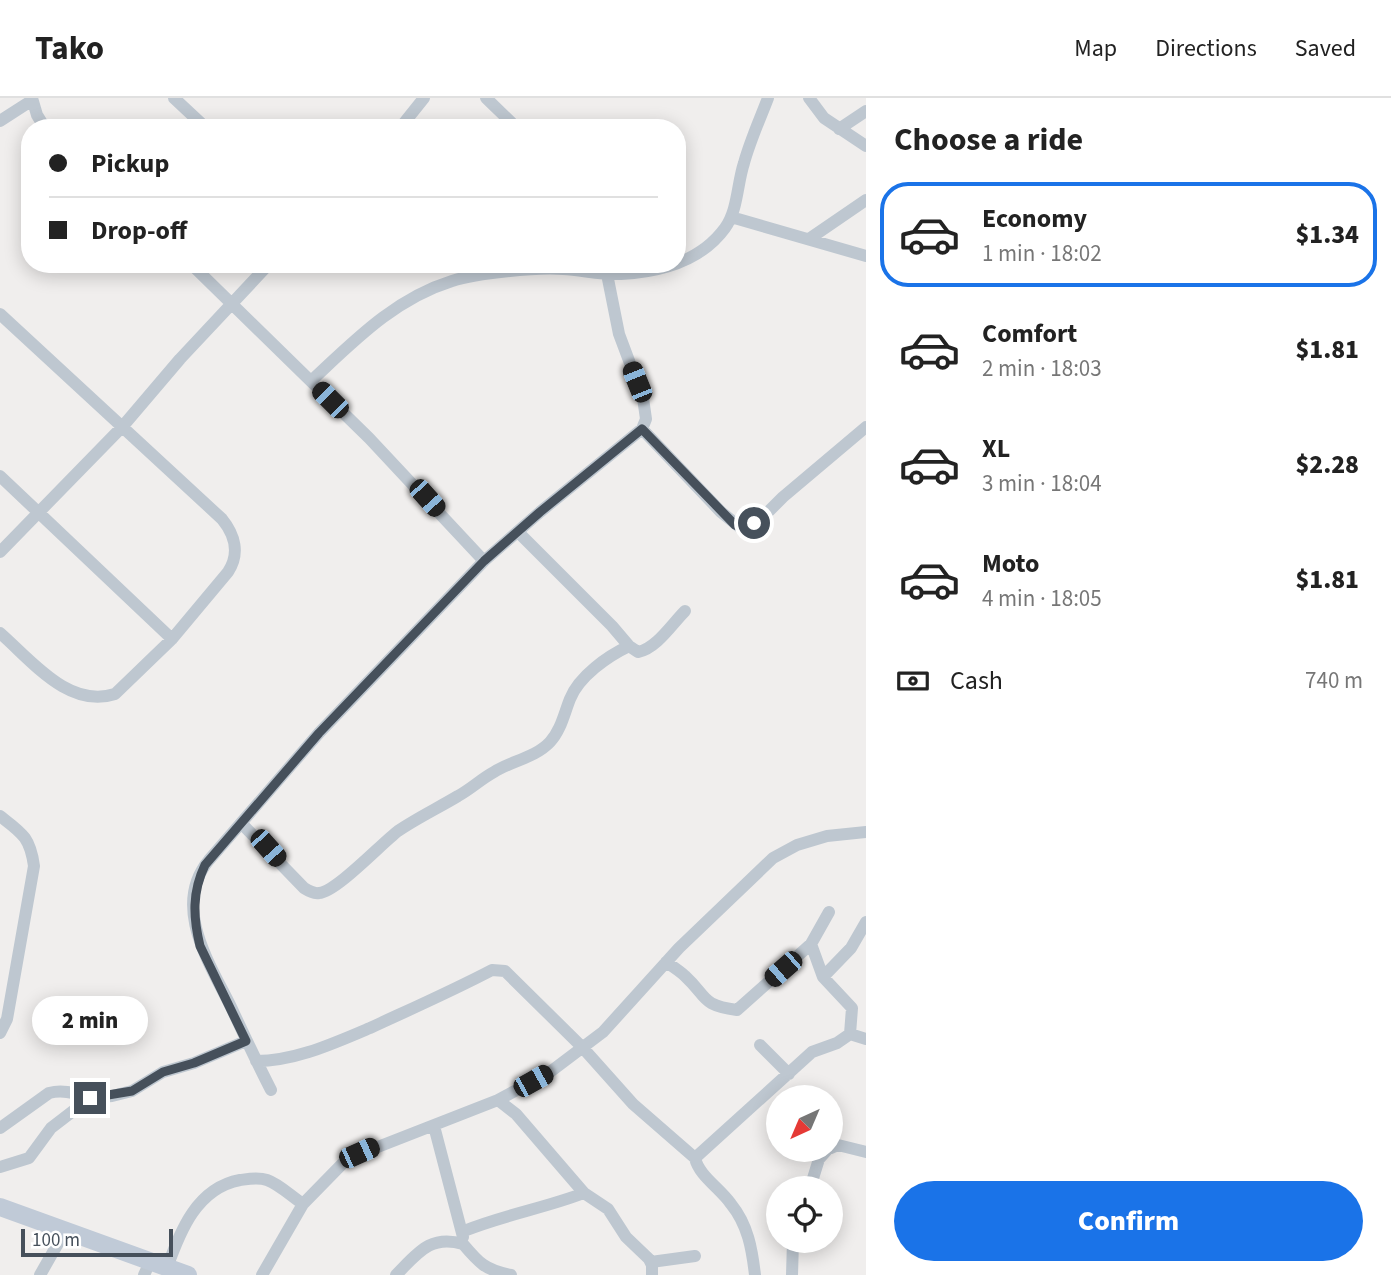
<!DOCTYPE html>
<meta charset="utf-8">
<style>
body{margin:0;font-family:"Source Sans 3",sans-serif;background:#f2f2f2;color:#222;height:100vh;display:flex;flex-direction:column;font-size:26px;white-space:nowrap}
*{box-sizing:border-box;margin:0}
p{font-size:23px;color:#767676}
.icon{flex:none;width:38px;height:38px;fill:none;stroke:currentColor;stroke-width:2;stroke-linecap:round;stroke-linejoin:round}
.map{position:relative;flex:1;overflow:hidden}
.sheet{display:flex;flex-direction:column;background:#fff;width:525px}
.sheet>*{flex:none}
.top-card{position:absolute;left:21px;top:21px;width:665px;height:154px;border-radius:28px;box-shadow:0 4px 18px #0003;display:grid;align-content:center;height:154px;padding:0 28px;background:#fff}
.needle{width:46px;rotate:224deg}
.controls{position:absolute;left:766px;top:987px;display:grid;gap:14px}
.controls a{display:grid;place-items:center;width:77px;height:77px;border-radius:50%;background:#fff;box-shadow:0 4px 18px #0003;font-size:35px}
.scale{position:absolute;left:21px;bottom:18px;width:152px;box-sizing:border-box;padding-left:7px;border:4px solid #46505b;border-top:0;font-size:19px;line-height:24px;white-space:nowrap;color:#46505b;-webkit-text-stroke:5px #fff;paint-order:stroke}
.end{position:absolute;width:32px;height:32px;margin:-16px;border:9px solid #46505b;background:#fff;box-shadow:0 0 0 4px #fff}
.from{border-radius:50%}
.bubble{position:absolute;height:49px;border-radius:24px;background:#fff;box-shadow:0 4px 18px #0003;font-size:23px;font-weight:800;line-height:49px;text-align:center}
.car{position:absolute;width:21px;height:42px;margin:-21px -10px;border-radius:9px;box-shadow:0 0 5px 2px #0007;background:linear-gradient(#222 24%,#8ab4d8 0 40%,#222 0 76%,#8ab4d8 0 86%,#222 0)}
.top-card b{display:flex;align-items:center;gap:24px;height:66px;font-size:26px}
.top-card b+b{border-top:2px solid #e0e0e0}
.top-card i{width:18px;height:18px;background:#222}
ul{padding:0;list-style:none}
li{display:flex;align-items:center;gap:21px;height:105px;margin:0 14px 10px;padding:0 14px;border:4px solid transparent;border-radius:28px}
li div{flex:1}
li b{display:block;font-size:26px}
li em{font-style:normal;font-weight:800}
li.active{border-color:#1a73e8}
li>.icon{width:63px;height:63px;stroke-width:1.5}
h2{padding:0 28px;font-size:32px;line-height:84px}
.pay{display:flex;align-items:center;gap:18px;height:77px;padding:0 28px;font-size:26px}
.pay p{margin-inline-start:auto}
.primary-button{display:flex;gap:14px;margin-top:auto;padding:14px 28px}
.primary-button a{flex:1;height:80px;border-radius:42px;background:#1a73e8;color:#fff;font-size:28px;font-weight:800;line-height:80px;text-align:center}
header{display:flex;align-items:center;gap:42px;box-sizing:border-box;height:98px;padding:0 35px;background:#fff;border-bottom:2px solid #e0e0e0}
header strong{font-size:33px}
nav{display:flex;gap:38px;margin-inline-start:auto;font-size:24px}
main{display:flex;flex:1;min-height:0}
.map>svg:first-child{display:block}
</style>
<header>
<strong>Tako</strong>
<nav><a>Map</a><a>Directions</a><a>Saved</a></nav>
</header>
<main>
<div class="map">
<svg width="866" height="1177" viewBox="0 0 866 1177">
<rect width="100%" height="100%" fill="#f0eeed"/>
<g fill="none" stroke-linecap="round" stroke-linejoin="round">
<path stroke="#bec7d0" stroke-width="12" d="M32,0L37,17L45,30
M174,0L206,30
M486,0L517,30
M809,0L824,20L866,48
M0,23L31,3
M400,30L424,0
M839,31L866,13
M731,119L866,158
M809,141L866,102
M191,166L369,340L484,463
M0,216L222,421C235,437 240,456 228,474L172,541L115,596C69,611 32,563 0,535
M311,283C354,243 394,201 452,183C477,175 537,169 563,171C582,172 602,177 621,176C660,174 701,163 725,130C738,112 737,86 744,65C750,43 760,21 768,0
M642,331L721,414L741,430L763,419L783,399L866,329
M0,378L172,541
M518,434L612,528L629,548L638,554C656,551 672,526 685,513
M0,454L123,328L180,261L269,166
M0,718C22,735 30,739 34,768L7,921L0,935
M242,726L304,790C309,793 314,796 319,795C336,794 381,746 398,733C417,720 438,710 458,698C471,691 481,681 494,674C511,663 535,660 550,644C561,632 564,616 570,601C579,578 608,558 629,548
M811,846L823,879L852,910L850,936
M666,864C672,868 680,873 685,878C708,899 700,907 737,912L811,846L829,814
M823,879L851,850L866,824
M760,947L789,976
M256,963C296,963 334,945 370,930C411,911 452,893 492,872L505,873L583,950L633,1006L695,1060C699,1078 720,1090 731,1106C748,1127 752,1151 755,1177
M271,992C257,965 244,937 231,909C210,866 171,808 209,762L319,635L484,463L540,414L642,331L646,321L643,300L619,236L605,166
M498,1002L516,1016L584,1095L608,1111L626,1139L649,1161L652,1167V1177
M434,1028L463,1139
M0,1030L49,995C64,991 76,996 90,1000
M831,1050L838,1047L866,1054
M695,1060L812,954L837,945L850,936L866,941
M0,1069L29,1060L51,1030L90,1000L112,998L132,993L163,974L194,965L246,943
M810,1090L819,1061L827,1052
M464,1133C503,1117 545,1110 584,1095
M651,1164L695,1158
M167,1170C180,1133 197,1090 240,1082C248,1081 258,1079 267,1082C279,1086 292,1099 303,1106
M40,1177L65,1133
M144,1177L150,1164
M262,1177L303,1106L347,1061L498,1002L550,974L603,934L679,850L773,760L797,747L827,738L866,734
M396,1177C417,1156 430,1136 463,1146C479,1165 485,1172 511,1177
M792,1177L793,1143"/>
<path stroke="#c0cad7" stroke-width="18" d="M0,1109L188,1177"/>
</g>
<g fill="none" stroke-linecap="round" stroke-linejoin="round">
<path stroke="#46505b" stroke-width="9" d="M90,1000L132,993L163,974L194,965L246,943L200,848C193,819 192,794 205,767L319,635L484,463L540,414L642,331L735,427L741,430L754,425"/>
</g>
</svg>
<div class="controls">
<a><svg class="needle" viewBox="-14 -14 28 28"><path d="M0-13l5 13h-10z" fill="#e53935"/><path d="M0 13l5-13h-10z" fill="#767676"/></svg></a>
<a><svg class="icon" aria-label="locate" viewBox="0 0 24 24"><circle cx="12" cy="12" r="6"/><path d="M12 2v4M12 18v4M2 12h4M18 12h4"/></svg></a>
</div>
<div class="scale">100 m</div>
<i class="end from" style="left:754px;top:425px"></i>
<i class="end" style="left:90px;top:1000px"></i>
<div class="bubble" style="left:32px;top:898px;width:116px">2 min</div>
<i class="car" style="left:637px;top:284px;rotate:338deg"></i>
<i class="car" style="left:330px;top:302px;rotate:315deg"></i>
<i class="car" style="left:427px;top:400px;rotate:138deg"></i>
<i class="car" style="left:268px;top:750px;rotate:138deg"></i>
<i class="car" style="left:783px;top:871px;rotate:229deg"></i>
<i class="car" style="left:533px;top:983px;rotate:61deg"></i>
<i class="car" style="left:359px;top:1055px;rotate:66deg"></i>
<div class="top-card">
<b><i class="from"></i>Pickup</b>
<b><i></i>Drop-off</b>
</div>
</div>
<section class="sheet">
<h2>Choose a ride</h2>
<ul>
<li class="active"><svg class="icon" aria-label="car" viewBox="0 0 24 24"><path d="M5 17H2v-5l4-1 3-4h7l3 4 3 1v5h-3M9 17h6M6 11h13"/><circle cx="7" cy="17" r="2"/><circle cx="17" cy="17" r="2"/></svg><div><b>Economy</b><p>1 min · 18:02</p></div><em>$1.34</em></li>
<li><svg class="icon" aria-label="car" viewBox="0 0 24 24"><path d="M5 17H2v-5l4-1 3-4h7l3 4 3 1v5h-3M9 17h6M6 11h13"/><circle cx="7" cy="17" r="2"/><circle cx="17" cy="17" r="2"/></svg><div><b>Comfort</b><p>2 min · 18:03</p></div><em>$1.81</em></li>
<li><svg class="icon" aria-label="car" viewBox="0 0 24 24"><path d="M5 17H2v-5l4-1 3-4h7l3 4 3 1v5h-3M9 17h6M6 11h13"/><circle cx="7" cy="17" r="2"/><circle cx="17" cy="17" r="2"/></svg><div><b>XL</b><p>3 min · 18:04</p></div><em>$2.28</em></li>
<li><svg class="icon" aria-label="car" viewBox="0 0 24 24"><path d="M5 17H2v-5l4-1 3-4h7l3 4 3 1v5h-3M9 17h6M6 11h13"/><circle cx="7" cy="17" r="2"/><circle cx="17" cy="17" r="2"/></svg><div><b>Moto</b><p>4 min · 18:05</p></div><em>$1.81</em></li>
</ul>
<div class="pay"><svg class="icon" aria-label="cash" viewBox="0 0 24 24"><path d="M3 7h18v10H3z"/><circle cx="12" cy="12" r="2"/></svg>Cash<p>740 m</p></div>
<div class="primary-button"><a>Confirm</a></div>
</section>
</main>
